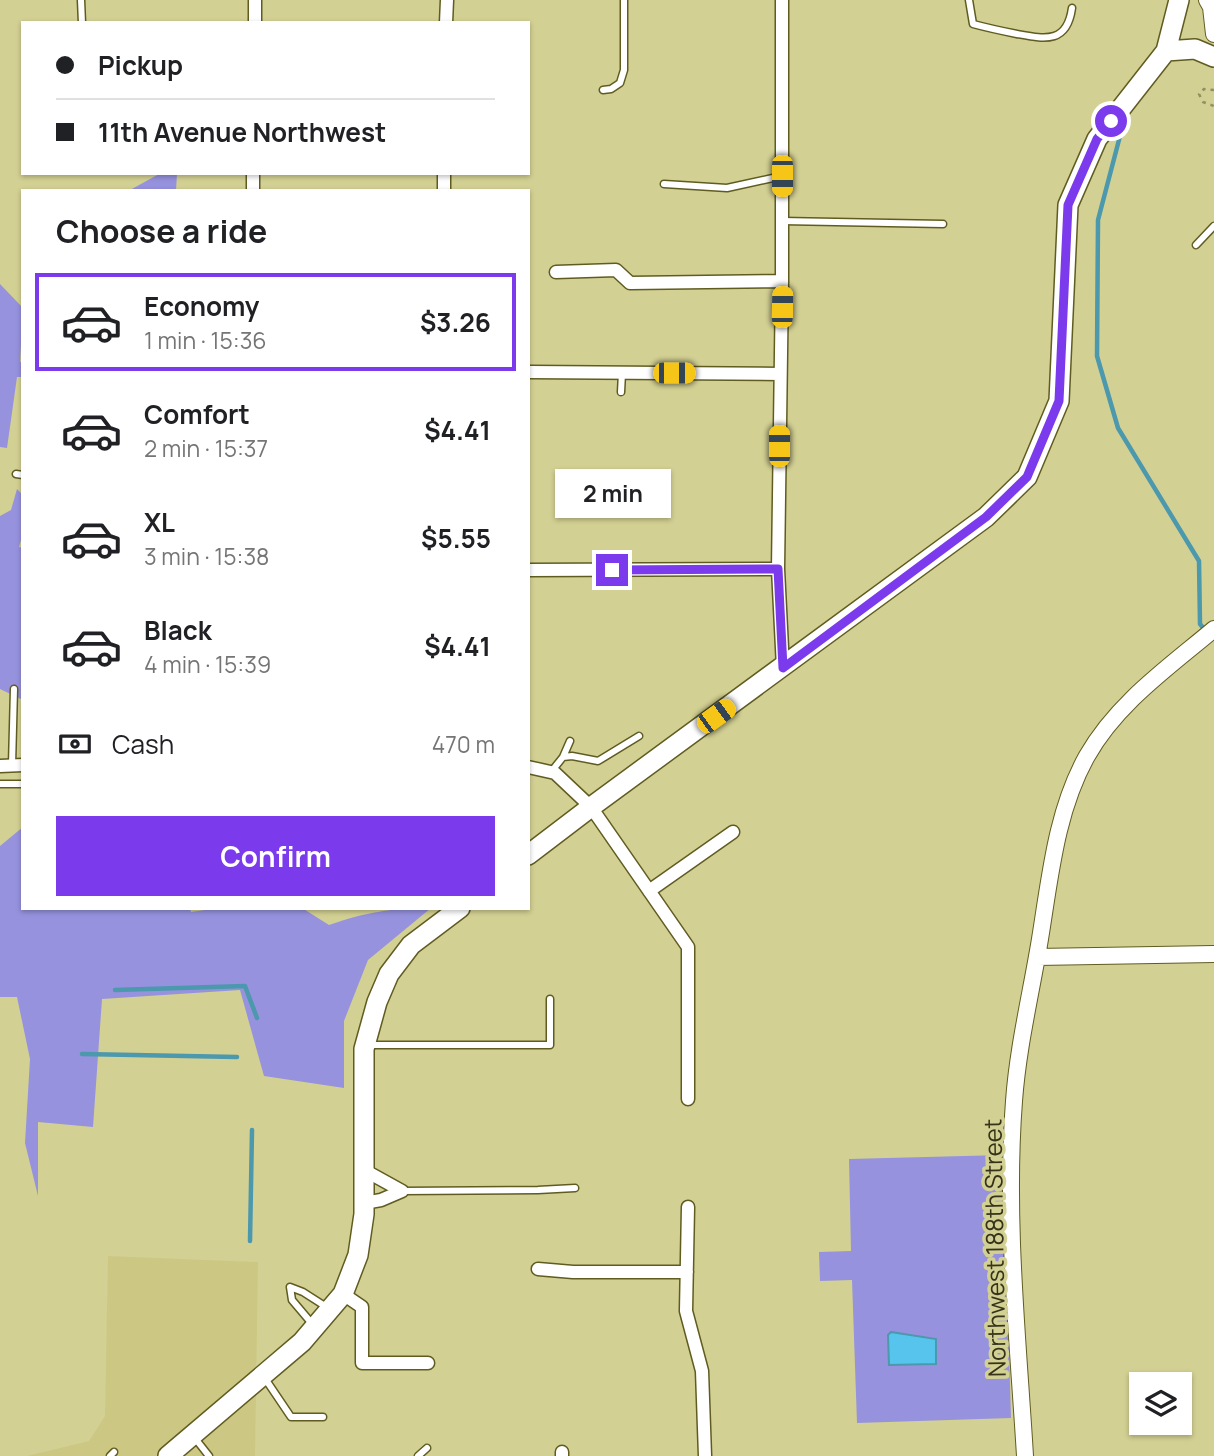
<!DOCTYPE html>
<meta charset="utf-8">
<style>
body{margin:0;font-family:Manrope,sans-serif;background:#f6f6f6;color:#202124;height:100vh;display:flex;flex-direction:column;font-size:26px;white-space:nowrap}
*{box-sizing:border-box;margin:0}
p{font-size:23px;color:#757577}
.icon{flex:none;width:38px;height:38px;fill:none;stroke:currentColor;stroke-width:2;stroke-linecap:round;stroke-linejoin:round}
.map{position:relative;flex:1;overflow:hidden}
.panel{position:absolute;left:21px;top:189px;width:509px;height:721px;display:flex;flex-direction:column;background:#fff;border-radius:0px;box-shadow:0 2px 5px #0004}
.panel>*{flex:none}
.banner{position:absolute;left:21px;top:21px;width:509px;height:154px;border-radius:0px;box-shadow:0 2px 5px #0004;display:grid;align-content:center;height:154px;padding:0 35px;background:#fff}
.controls{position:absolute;left:1129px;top:1372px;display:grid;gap:14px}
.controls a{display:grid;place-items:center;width:63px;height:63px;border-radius:0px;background:#fff;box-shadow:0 2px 5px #0004;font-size:35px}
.end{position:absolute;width:32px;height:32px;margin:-16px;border:9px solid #7c3aed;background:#fff;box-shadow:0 0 0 4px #fff}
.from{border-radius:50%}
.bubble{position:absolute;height:49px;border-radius:0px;background:#fff;box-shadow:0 2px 5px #0004;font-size:23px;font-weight:700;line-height:49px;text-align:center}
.car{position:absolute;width:21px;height:42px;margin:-21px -10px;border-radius:9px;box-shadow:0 0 5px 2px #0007;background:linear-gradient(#f5c518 24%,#345 0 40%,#f5c518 0 76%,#345 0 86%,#f5c518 0)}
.banner b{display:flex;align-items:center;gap:24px;height:66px;font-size:26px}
.banner b+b{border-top:2px solid #e0e0e0}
.banner i{width:18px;height:18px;background:#202124}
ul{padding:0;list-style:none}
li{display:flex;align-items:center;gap:21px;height:98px;margin:0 14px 10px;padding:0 21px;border:4px solid transparent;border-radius:0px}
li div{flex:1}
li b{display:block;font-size:26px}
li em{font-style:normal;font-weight:700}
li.active{border-color:#7c3aed}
li>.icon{width:63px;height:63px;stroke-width:1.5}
h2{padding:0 35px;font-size:32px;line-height:84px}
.pay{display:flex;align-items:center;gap:18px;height:77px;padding:0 35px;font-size:26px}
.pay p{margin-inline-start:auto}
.action{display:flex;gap:14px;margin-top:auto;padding:14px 35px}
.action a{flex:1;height:80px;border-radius:0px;background:#7c3aed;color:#fff;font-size:28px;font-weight:700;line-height:80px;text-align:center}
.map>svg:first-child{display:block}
</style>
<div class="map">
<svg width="1214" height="1456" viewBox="0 0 1214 1456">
<rect width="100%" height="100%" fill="#d3d093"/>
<path fill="#ccc883" d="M108,1256L258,1262L255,1456H27L89,1441L105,1416Z"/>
<path fill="#9692de" d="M161,173H177L176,191H115L130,190Z
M0,284L23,308L20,362L23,361V377H17L7,448L0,447Z
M17,489L23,495V533L19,547L23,548V700L0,689V516L11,510Z
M23,827V908H190L191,912L219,908H302L329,925C367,912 391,908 431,908L368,960L344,1021V1088L264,1076L240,990L102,999L93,1127L38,1122V1196L25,1143L30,1059L17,997H0V846Z
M1003,1155L1011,1418L857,1423L852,1280L820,1281L819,1252L851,1251L849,1159Z"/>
<path fill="#56c4ec" stroke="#4c98ad" stroke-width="2" d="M891,1332L936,1339V1364L889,1365L888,1335Z"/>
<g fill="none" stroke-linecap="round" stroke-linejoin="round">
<path stroke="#4c98ad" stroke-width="4.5" d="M1125,117L1098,220L1097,356L1118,428L1199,561L1200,624L1205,630
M115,990L245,986L257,1018
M82,1054L237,1057
M250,1241L252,1130"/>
<defs>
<path id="service" d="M81,0L82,23
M969,0L973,24C988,28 1002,31 1017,34C1045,39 1067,44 1072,8
M603,90L611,89L620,83L624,70V0
M664,184L727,188L782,176
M782,221L943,224
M1196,245L1214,226
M621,392L622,373
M16,474L23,475
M563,757L570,741
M12,765L14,689
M551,772L563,757L572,756L598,761L639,736
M0,784H23
M367,1045H550V999
M402,1191L538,1190L575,1188
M290,1287L292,1300L314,1326
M290,1287L303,1292L328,1308
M264,1377L291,1417H323
M194,1437L209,1456
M110,1456L114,1452
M418,1456L427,1448"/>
<path id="minor" d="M782,0V281L778,569L783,668
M255,23V0
M446,23L447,0
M253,191V173
M444,191V173
M556,272L616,270L630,283L782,281
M530,372L780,374
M528,570L778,569
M0,766L23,765
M528,767L555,773L591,807L688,947V1099
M649,891L733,832
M364,1170L402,1191
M364,1203L381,1200L402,1191
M688,1207L686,1311L702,1371L705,1456
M538,1269L573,1272H687
M343,1294L362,1307V1363H428
M562,1452V1456"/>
<path id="tertiary" d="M1207,0L1211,7L1214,34
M1037,957L1214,954
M1025,1456C1018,1339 1005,1219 1014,1101C1018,1046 1031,994 1040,939C1050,878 1056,811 1087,756C1117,703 1169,667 1214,629"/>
<path id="secondary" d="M1166,51L1195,49L1214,57
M528,855L591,807L986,517L1027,477L1059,401L1068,205L1097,139L1166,51L1179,0
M168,1456L302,1342L343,1294L358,1255L364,1214V1049L377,1002L389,974L411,945L460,908"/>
</defs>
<use href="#service" stroke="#605c21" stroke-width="9"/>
<use href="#minor" stroke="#605c21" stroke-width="15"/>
<use href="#tertiary" stroke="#605c21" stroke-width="18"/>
<use href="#secondary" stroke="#605c21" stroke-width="22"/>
<path stroke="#928f61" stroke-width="2.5" stroke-dasharray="3.5 5" stroke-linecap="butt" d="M1214,90L1204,89L1199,94L1203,102L1214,106"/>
<use href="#service" stroke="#fff" stroke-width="6"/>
<use href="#minor" stroke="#fff" stroke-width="12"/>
<use href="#tertiary" stroke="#fff" stroke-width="16"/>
<use href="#secondary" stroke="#fff" stroke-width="19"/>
</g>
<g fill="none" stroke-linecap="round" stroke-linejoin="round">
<path stroke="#7c3aed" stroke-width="9" d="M612,570L778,569L783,668L986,517L1027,477L1059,401L1068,205L1097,139L1111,121"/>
</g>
<g text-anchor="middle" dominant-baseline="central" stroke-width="7" stroke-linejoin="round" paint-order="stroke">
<g font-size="24" fill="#35331a" stroke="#d3d093">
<text transform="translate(994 1248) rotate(-91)">Northwest 188th Street</text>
</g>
</g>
</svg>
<div class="controls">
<a><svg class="icon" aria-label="layers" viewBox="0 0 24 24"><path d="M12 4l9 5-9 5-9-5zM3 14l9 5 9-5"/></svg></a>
</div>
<i class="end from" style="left:1111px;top:121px"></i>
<i class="end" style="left:612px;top:570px"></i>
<div class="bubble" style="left:555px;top:469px;width:116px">2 min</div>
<i class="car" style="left:782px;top:176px;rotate:180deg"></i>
<i class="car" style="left:782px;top:307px;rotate:1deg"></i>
<i class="car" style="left:674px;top:373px;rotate:90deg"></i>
<i class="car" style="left:779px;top:446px;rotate:0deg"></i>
<i class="car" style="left:716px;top:716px;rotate:54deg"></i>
<div class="banner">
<b><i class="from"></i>Pickup</b>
<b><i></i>11th Avenue Northwest</b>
</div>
<section class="panel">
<h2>Choose a ride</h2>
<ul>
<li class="active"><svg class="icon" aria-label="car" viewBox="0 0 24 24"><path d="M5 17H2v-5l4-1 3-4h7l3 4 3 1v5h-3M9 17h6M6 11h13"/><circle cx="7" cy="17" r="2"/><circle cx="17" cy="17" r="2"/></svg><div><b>Economy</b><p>1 min · 15:36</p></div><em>$3.26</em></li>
<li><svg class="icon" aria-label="car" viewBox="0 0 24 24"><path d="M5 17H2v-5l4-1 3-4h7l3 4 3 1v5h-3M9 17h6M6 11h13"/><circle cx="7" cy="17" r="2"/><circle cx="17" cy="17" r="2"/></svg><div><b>Comfort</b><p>2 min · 15:37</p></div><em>$4.41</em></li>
<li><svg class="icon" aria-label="car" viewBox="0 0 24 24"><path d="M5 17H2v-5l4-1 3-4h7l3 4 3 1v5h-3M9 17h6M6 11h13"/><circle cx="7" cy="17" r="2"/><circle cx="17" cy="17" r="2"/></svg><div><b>XL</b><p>3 min · 15:38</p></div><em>$5.55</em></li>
<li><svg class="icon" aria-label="car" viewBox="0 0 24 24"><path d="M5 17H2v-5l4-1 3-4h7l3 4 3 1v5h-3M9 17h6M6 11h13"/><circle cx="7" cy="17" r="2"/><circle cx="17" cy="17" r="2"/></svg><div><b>Black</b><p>4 min · 15:39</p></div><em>$4.41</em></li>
</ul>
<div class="pay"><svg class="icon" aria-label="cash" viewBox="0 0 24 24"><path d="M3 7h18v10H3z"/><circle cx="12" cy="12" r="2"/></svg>Cash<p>470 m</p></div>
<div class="action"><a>Confirm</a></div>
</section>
</div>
